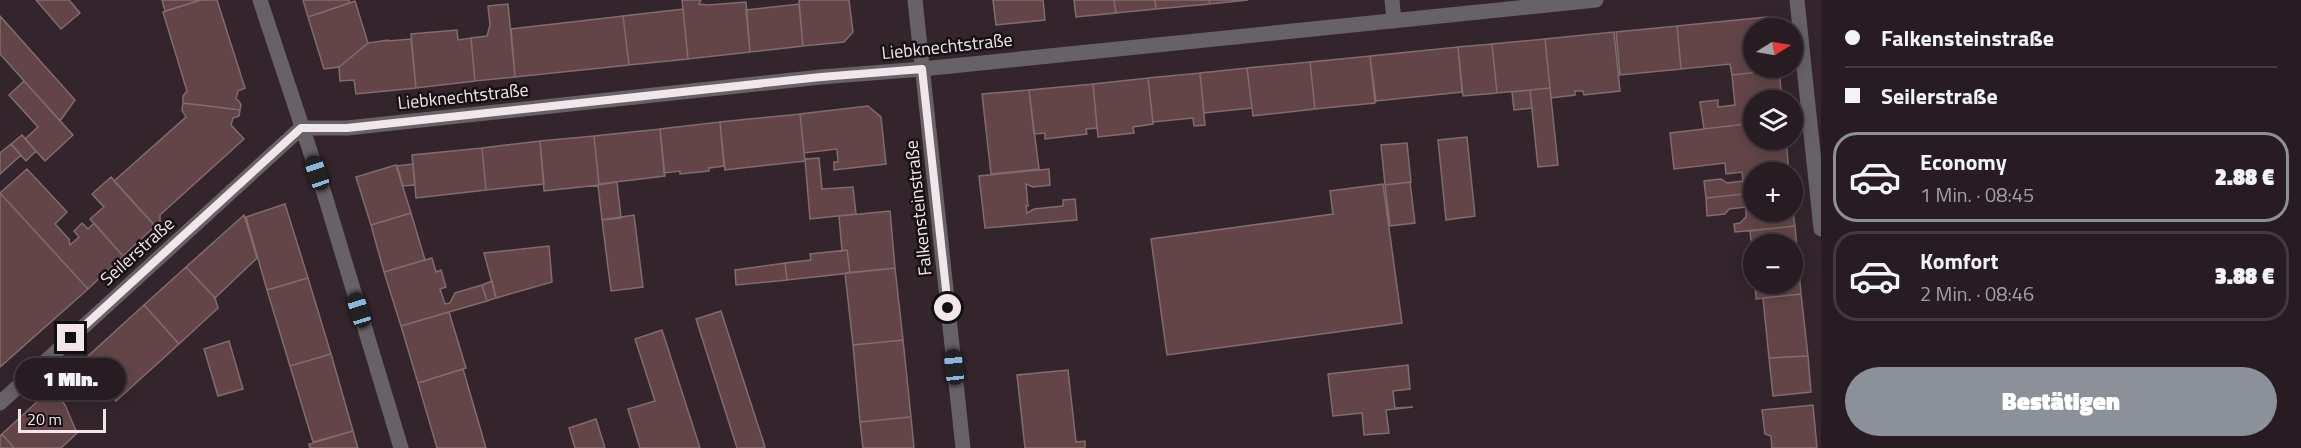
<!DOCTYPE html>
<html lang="de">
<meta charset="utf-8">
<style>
body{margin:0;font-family:"Titillium Web",sans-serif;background:#2f252a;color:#f1f3f6;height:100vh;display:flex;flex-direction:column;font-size:22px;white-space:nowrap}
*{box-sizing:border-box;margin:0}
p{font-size:20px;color:#a4a1a5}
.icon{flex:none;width:33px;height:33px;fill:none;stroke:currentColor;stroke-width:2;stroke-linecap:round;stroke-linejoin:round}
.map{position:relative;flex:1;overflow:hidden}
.side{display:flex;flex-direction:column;background:#271c22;width:480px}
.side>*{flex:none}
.top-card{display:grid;align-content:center;height:132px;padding:0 24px;background:#271c22}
.needle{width:39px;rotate:79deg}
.controls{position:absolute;left:1743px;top:18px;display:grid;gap:12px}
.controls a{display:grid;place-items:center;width:60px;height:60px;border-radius:50%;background:#271c22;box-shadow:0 3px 15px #0003,0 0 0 2px #433a40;font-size:30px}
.scale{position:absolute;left:18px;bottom:15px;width:88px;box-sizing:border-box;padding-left:6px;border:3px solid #f1e7eb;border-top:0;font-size:16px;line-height:21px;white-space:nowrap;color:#f1e7eb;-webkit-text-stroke:4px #171114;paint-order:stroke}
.end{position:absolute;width:27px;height:27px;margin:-14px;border:8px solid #f1e7eb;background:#111;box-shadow:0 0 0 3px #111}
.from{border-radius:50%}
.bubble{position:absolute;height:42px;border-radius:21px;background:#271c22;box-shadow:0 3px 15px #0003,0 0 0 2px #433a40;font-size:20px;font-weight:800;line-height:42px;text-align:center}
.car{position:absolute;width:18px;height:36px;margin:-18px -9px;border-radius:8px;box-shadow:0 0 4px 2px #0007;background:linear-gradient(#222 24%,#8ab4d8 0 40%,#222 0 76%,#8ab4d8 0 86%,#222 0)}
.top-card b{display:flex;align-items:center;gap:21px;height:57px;font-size:22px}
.top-card b+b{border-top:2px solid #433a40}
.top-card i{width:15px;height:15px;background:#f1f3f6}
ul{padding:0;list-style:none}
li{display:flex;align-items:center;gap:18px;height:90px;margin:0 12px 9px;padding:0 12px;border:3px solid #433a40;border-radius:24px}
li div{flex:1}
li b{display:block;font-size:22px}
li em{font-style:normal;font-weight:800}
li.selected{border-color:#8c9099}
li>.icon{width:54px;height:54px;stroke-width:1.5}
.button{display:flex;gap:12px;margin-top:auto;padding:12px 24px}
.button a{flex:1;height:69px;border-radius:36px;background:#8c9099;color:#fff;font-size:24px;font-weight:800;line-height:69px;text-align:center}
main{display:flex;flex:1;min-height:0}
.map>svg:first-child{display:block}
</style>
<main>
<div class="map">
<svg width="1821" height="448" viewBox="0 0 1821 448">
<rect width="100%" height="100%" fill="#34252d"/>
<path fill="#634549" stroke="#806c6e" stroke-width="1.5" d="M36,0H69L80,13L61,29Z
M162,0H201L165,11Z
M201,0H217L245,88L238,91L236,99L238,100L241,105L240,110L183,103V96L187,91L163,12Z
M303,0H349L350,3L308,17Z
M682,0H701L699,4L708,5L746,2L750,52L688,59Z
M799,0H849L853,32L844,42L803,46Z
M993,0H1043L1045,20L996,25Z
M1074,0H1114L1116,13L1076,17Z
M1114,0H1155L1156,9L1116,13Z
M1155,0H1209L1210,4L1156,9Z
M1209,0H1248L1210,4Z
M355,1L368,43L339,67L324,69L308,17Z
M508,4L515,77L475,81L471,38L487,36L490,25L488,6Z
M799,4L803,46L750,52L746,10Z
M683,9L688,59L629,65L623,16Z
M0,16L75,100L60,121L0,54Z
M623,16L629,65L515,77L511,29Z
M1767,17L1774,22V28H1754V68H1778L1779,70L1732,75L1730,64L1681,69L1677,26Z
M1677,26L1681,69L1620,75L1616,32Z
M457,30L458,40L471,38L475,81L416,88L411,34Z
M1614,32L1620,91L1584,95L1583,91H1575V95L1551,98L1545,39Z
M411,39L416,88L356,94L354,80L340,81L339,67L368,43L388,40V41Z
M1545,39L1550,88L1497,93L1492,44Z
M1492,44L1497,93L1463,96L1458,47Z
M1458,47L1462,92L1376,101L1370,56Z
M1370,56L1375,103L1315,109L1310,62Z
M1310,62L1315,109L1253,116L1247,68Z
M1247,68L1252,108L1204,113L1200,73Z
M1779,70L1782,100H1754V123L1704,129L1700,102L1718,100V107L1735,105L1732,75Z
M1200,73L1205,125L1194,126L1193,118L1153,122L1148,78Z
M1148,78L1153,124L1133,127L1134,133L1098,137L1093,84Z
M24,81L73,135L45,161L25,139L38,127L9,95Z
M1093,84L1097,128L1086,129L1087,134L1045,139V133L1034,134L1029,90Z
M1550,88L1558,165L1538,167L1530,90Z
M1029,90L1039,169L991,174L982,94Z
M1530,90L1532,108L1514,110L1512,92Z
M183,103L240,110L239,116L233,118L231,125L244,139L160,215V222L155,226L114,181L186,117L182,110Z
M868,106L881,117L886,164L834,170V162H838L837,149L804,153L800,114Z
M800,114L805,161L725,170L720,122Z
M720,122L724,166L709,168V171L680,174V171L664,173L660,129Z
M1754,123V140H1786L1789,172H1754V193L1706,198L1704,181L1721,179L1727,183L1743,181L1742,172L1726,174L1725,163L1674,169L1670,133Z
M660,129L665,176L599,184L594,136Z
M22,135L36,151L26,161L11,144Z
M594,136L599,185L544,191L540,141Z
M1467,137L1475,216L1446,220L1438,140Z
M540,141L544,184L486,190L482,148Z
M1407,143L1411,182L1385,185L1381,145Z
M11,144L21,155L0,174V153Z
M482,148L486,190L416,198L412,155Z
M819,158L822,189L853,187L856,214L810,219L805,159Z
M413,164L415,185L403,186L397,166Z
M396,165L411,213L371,225L356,177Z
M27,169L67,212L55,224L69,239L70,245L79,237L74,231L82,223L88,229L94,223L123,256L88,289L0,193Z
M1049,169L1050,185L1033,187L1026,184L1028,206H1026L1027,213L1034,209L1063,206V200L1075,199L1077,220L985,228L979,176Z
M111,177L155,226L123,256L90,219L104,207L92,194Z
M617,182L621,218L602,220L598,185Z
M1410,182L1415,223L1390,226L1385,185Z
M1383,184L1402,323L1167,355L1151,239L1333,214L1330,191Z
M0,193L88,289L0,367Z
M1754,193V212H1792V204L1795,226L1735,232L1734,224L1740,223L1746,217V207L1729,209L1725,214L1707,216L1706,198Z
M285,204L308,278L267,290L246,217Z
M890,211L895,268L850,273L847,250L842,251L839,216Z
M411,213L425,260L384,272L371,225Z
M244,215L257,258L215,298L186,267Z
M634,215L643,287L611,291L602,220Z
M1795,226L1801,294L1756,299L1755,284H1792V244H1754V270L1750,231Z
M549,246L552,282L496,298L484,253Z
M847,250L850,273L787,280L785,263L811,260L810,254Z
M432,258L436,272L441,270L446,287L440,289L445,304L450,303L455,293L482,285L487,301L401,326L384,272Z
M785,263L787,280L736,285L735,270Z
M186,267L215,298L218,308L179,344L144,305Z
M895,268L903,340L853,345L845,273Z
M308,278L331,354L290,366L267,290Z
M492,281L496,298L487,301L482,285Z
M1801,294L1808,356L1769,358L1763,298Z
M144,305L179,344L116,401L95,378L87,357Z
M721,311L765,447L761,448H737L696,319Z
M449,312L466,368L418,383L401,326Z
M662,330L700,448H640L628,409L655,401L635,339Z
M903,340L911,417L860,422L853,345Z
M229,341L243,389L218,396L204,349Z
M331,354L353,431L313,442L290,366Z
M1808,356L1811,392L1773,396L1769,358Z
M1408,365L1410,389L1393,391L1395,408L1413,407L1386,410L1389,433L1364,435L1362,413L1333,416L1328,374Z
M463,369L486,448H437L418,383Z
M1068,370L1076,442L1085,441V448H1025L1017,375Z
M51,389L65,405L77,433L61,448H14L2,434Z
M1813,405L1817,448H1772L1771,436L1765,434L1762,410Z
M911,417L914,448H863L860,422Z
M596,419L605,448H575L569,428Z
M353,431L358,448H310L309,444Z
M2,434L14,448H0V436Z"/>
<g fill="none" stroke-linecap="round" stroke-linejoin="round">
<path stroke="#676267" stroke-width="15" d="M260,0L325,196L401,448
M1392,0L1394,21
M1797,0L1821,229
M301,128H347L821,77L922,69
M0,403L301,128"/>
<path stroke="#676267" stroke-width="15" d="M915,0L963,448
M922,69L1596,0"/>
</g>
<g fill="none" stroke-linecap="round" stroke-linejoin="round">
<path stroke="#f1e7eb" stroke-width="8" d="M71,338L301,128H347L821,77L922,69L948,308"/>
</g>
<g text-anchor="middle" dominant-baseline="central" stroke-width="5" stroke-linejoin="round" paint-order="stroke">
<g font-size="18" fill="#f1e7eb" stroke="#171114">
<text transform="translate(947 46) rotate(-6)">Liebknechtstraße</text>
<text transform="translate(463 96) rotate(-6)">Liebknechtstraße</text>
<text transform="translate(918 208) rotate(-96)">Falkensteinstraße</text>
<text transform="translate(137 251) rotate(-42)">Seilerstraße</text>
</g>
</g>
</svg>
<div class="controls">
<a><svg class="needle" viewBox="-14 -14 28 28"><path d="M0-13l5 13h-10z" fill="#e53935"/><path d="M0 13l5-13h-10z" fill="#a4a1a5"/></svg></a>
<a><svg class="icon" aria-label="layers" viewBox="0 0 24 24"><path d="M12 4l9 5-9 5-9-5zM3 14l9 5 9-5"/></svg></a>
<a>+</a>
<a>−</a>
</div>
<div class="scale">20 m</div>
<i class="end from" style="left:948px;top:308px"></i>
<i class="end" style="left:71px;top:338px"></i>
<div class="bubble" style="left:15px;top:358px;width:111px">1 Min.</div>
<i class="car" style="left:317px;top:173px;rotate:341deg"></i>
<i class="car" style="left:359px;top:310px;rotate:343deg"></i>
<i class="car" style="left:954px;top:367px;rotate:354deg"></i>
</div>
<section class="side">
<div class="top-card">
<b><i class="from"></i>Falkensteinstraße</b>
<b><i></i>Seilerstraße</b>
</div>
<ul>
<li class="selected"><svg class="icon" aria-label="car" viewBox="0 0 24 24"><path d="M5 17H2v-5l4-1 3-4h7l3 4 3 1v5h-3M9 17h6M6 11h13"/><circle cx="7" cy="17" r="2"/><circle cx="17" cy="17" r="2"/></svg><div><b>Economy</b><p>1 Min. · 08:45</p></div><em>2.88 €</em></li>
<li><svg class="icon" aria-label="car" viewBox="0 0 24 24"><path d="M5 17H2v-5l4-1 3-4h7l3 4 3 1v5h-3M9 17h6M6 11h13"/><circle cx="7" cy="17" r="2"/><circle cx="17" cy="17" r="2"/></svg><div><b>Komfort</b><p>2 Min. · 08:46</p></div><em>3.88 €</em></li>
</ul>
<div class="button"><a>Bestätigen</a></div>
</section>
</main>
